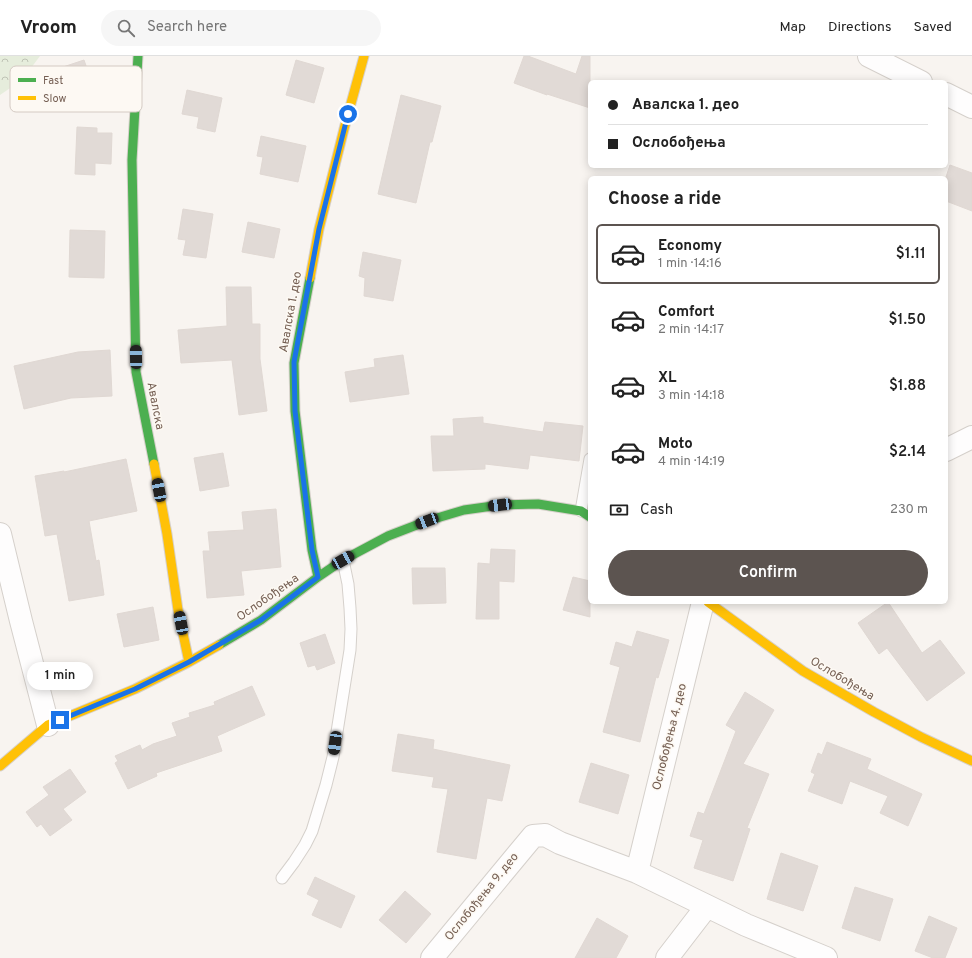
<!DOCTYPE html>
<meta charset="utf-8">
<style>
body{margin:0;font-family:Overpass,sans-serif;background:#f6f6f6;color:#222;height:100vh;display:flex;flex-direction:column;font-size:15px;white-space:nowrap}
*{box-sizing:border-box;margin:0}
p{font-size:13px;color:#767676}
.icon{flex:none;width:22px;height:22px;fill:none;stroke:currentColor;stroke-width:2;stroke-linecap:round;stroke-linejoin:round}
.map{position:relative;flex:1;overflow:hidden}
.details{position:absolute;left:588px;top:120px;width:360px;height:428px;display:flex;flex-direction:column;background:#fff;border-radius:6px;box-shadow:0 2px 10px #0003}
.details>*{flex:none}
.hud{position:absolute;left:588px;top:24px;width:360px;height:88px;border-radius:6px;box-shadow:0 2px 10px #0003;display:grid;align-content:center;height:88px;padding:0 20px;background:#fff}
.end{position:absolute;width:18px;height:18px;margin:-9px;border:5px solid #1a73e8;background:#fff;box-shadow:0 0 0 2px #fff}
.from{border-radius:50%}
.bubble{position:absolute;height:28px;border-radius:14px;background:#fff;box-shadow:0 2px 10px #0003;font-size:13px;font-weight:600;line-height:28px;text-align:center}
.car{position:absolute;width:12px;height:24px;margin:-12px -6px;border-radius:5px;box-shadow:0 0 3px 1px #0007;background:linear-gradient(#222 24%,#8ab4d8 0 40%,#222 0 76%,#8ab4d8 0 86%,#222 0)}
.hud b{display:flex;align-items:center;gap:14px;height:38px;font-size:15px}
.hud b+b{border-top:1px solid #e0e0e0}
.hud i{width:10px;height:10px;background:#222}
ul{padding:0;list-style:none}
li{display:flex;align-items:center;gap:12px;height:60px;margin:0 8px 6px;padding:0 12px;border:2px solid transparent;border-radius:6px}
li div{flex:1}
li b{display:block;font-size:15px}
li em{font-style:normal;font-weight:600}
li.active{border-color:#5c5450}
li>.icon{width:36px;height:36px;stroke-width:1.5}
h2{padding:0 20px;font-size:18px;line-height:48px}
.pay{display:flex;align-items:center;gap:10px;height:44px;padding:0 20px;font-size:15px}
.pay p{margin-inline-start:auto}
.action{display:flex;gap:8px;margin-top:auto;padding:8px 20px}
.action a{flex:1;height:46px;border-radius:24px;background:#5c5450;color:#fff;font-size:16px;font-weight:600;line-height:46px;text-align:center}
header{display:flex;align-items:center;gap:24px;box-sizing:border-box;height:56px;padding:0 20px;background:#fff;border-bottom:1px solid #e0e0e0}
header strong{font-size:19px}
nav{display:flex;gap:22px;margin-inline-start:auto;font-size:14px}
.search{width:280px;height:36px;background:#f6f6f6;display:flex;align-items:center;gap:10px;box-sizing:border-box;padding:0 14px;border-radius:22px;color:#767676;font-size:15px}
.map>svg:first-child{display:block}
</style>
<header>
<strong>Vroom</strong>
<div class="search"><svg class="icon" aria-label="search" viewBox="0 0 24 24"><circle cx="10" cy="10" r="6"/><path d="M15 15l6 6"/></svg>Search here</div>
<nav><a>Map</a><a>Directions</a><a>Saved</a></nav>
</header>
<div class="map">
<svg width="972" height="902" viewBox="0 0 972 902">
<defs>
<pattern id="forest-crowns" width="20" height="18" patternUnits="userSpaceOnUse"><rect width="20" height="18" fill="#e6eddc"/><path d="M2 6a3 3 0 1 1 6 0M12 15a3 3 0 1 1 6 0" fill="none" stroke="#bfc3b5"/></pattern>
</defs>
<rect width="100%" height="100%" fill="#f8f4f0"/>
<path fill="url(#forest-crowns)" d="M0,0H40L22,24L0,39Z"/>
<path fill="#e1dad6" stroke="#e0d8d3" d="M524,0H528L576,18L582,0H590V52L547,38V39L514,27Z
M84,4L91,24L49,38L45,17Z
M296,4L324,12L314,47L286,39Z
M187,34L222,42L215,76L197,72L199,61L182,58Z
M401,39L441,50L432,86H430L416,147L378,138Z
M77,71L97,72V77H112L111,108L95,107V119L75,118Z
M261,80L306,90L298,126L260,118L263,101L257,100Z
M950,109L972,117V155L946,145V121Z
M183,153L213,158L206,202L183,199L186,184L178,183Z
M248,166L280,173L274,202L242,196Z
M70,174L105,175L104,222L69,221Z
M363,196L401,204L393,245L364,240L365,222L359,220Z
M226,231H251L252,268H260V303L267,355L239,359L232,304L181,307L178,274L227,270Z
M110,294L112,340L71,342L24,353L14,310L78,296Z
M403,299L409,338L350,346L345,316L375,311L374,303Z
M483,361V367L543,376L545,366L583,370L579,405L530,399L528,413L485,408V413L433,415L431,380H454L453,363Z
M223,397L229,430L200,435L194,402Z
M126,403L137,455L89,465L96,505L99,504L104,539L69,545L57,478L45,480L35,420L64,415V416Z
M276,453L281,511L241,515L244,539L207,542L203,495H210L208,476L244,474L242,456Z
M491,493L515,494L514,526L499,525V563H476L478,507L490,508Z
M412,512H445L446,547L413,548Z
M573,521L590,525V561L563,554Z
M888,546L922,597L940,584L965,617L927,645L887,592L879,598L858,567Z
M153,551L159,584L124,591L117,558Z
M637,575L669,584L658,622L656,621L640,686L603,676L620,611L610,608L616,586L632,591Z
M325,578L335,607L317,614L315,609L308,611L300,587Z
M252,630L265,659L217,680L222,695L156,717L157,720L128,733L115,707L118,705L115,700L140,689L142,694L153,688L177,680L172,667L190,661L189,657L215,649L214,646Z
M745,636L774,654L743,708L769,718L747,772L750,773L733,825L694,812L703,784L690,780L698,756L704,758L736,675L726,669Z
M398,678L434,684L433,693L510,709L502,745L487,742L476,803L437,796L448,733L432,731L434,721L392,715Z
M827,686L871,703L867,713L922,738L908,770L880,757L888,740L850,725L842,748L808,735L815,718L811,716L818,697L822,699Z
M591,707L629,719L618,758L579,746Z
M70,713L86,736L63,753L72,764L50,780L41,768L37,771L26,756L49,739L43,731Z
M781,797L818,810L803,855L767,843Z
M315,821L355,840L341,872L312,859L319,844L307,838Z
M855,831L893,843L880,885L842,872Z
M405,835L431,858L406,887L379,864Z
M929,860L957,872L945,902H933L915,895Z
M597,862L628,880L616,902H575Z"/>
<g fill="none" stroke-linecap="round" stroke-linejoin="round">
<defs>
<path id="lane" d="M581,455L590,403
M282,822L294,806L305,789L312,775L326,729L333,701L350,594L351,573L350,552L348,528L343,504"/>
<path id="street" d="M869,0L921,26
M946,38L972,51
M946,394L972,381
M0,478L21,565L48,669
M637,816L703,546
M432,902L518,798L533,780L545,779L560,787L637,816L746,869L826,902
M667,902L707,850"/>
<path id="fast" d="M138,0L132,104L136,316L154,408
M310,222L294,307L295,355L312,494L318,521
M219,589L261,564L318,521L343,504L388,480L427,465L464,454L500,449L538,448L581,455L590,461"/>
<path id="slow" d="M310,222L319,173L344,73L364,0
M154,408L167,478L178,554L189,606
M708,546L803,615L874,656L921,681L972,705
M0,710L48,669L135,633L189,606L219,589"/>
</defs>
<use href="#lane" stroke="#d5d0cb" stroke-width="13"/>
<use href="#street" stroke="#d5d0cb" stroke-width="24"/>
<use href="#fast" stroke="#d6d0ca" stroke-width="11"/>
<use href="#slow" stroke="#d6d0ca" stroke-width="11"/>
<use href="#lane" stroke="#fefdfd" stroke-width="11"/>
<use href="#street" stroke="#fefdfd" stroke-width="22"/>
<use href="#fast" stroke="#4caf50" stroke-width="9"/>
<use href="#slow" stroke="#ffc107" stroke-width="9"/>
</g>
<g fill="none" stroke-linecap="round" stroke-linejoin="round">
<path stroke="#1a73e8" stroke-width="5" d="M60,664L135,633L189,606L261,564L318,521L312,494L295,355L294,306L319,173L348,58"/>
</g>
<g text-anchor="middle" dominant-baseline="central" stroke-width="3" stroke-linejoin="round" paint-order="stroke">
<g font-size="12" fill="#745e52" stroke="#fdf9f3">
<text transform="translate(291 256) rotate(-80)">Авалска 1. део</text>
<text transform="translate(155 350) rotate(79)">Авалска</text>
<text transform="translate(268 542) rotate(-35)">Ослобођења</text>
<text transform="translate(842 623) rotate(31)">Ослобођења</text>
<text transform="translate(670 681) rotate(-76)">Ослобођења 4. део</text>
<text transform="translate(482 841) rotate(-51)">Ослобођења 9. део</text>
</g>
</g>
<rect x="10" y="10" width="132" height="46" rx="6" fill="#fdf9f3" stroke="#d4cac3" stroke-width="1"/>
<rect x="18" y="22" width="18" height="4" fill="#4caf50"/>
<rect x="18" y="40" width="18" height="4" fill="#ffc107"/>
<g font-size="11" fill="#745e52">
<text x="43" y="28">Fast</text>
<text x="43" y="46">Slow</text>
</g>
</svg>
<i class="end from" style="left:348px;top:58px"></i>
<i class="end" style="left:60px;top:664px"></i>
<div class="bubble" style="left:27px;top:606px;width:66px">1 min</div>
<i class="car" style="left:136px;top:301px;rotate:359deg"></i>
<i class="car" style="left:159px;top:434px;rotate:349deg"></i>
<i class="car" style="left:500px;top:449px;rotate:263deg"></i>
<i class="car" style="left:427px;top:465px;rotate:249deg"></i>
<i class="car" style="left:343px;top:504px;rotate:61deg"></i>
<i class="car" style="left:181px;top:567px;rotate:349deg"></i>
<i class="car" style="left:335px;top:687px;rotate:188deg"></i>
<div class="hud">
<b><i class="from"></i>Авалска 1. део</b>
<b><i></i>Ослобођења</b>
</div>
<section class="details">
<h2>Choose a ride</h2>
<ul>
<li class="active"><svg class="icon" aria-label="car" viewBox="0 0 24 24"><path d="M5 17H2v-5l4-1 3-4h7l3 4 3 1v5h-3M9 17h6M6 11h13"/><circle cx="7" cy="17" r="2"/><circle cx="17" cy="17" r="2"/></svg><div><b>Economy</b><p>1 min · 14:16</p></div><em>$1.11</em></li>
<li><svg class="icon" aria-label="car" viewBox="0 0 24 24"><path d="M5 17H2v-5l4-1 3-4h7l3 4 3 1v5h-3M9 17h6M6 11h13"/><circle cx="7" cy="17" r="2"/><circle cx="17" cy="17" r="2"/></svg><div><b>Comfort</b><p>2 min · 14:17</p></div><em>$1.50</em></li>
<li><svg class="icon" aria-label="car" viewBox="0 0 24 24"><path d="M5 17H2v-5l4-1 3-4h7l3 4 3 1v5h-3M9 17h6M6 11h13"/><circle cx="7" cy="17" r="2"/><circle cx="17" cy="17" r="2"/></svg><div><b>XL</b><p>3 min · 14:18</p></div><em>$1.88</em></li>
<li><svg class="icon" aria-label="car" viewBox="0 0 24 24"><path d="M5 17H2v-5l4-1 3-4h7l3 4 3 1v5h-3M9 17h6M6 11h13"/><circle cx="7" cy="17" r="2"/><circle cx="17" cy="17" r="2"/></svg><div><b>Moto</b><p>4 min · 14:19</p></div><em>$2.14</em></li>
</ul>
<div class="pay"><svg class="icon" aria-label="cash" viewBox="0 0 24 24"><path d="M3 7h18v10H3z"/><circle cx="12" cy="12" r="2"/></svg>Cash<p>230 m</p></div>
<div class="action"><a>Confirm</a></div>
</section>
</div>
